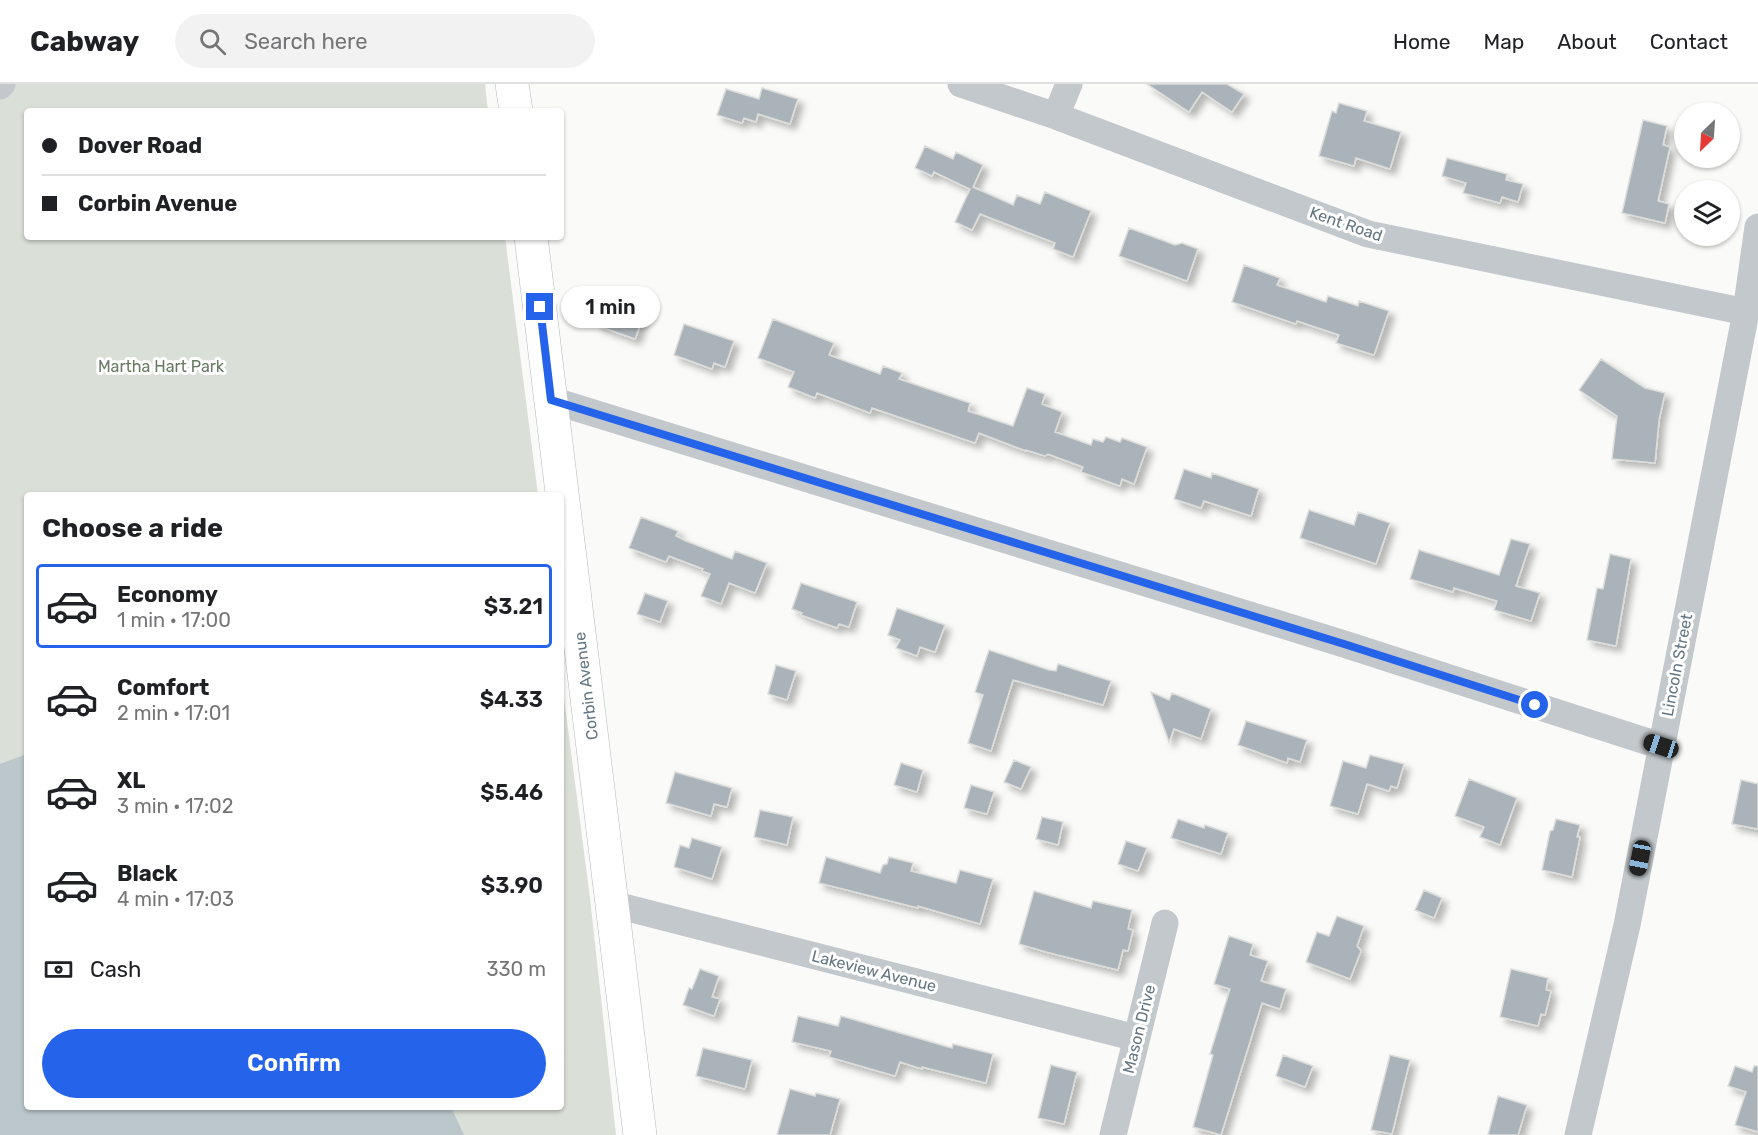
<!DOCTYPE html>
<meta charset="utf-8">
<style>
body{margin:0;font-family:Rubik,sans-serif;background:#f2f2f2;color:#202124;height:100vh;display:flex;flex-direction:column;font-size:22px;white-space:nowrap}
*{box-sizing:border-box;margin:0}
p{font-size:20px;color:#757577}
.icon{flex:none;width:33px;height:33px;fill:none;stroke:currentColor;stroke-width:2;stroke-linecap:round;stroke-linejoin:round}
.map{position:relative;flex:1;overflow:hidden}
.details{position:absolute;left:24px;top:408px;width:540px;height:618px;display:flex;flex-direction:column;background:#fff;border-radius:6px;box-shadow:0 2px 4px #0004}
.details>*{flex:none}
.banner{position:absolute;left:24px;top:24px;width:540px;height:132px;border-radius:6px;box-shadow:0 2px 4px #0004;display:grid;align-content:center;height:132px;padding:0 18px;background:#fff}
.needle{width:39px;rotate:205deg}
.fabs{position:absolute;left:1674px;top:18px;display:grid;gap:12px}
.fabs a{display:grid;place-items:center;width:66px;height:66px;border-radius:50%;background:#fff;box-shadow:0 2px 4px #0004;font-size:30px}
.end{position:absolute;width:27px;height:27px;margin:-14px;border:8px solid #2563eb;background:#fff;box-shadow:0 0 0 3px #fff}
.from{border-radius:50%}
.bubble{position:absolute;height:42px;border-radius:21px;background:#fff;box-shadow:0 2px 4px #0004;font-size:20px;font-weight:600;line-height:42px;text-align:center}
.car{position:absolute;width:18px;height:36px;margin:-18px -9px;border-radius:8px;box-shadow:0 0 4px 2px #0007;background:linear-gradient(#222 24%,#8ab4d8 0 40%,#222 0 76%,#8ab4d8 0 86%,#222 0)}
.banner b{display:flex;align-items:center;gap:21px;height:57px;font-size:22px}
.banner b+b{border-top:2px solid #e0e0e0}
.banner i{width:15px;height:15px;background:#202124}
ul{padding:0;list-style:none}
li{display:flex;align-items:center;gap:18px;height:84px;margin:0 12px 9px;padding:0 6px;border:3px solid transparent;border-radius:6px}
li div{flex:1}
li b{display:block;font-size:22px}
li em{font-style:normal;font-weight:600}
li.active{border-color:#2563eb}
li>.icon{width:54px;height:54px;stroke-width:1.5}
h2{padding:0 18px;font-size:27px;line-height:72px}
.pay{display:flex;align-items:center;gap:15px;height:66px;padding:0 18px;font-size:22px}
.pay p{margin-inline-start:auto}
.button{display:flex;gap:12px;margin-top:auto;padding:12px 18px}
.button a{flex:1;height:69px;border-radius:36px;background:#2563eb;color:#fff;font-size:24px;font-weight:600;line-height:69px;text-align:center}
header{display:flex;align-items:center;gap:36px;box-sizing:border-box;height:84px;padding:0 30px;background:#fff;border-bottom:2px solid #e0e0e0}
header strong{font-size:28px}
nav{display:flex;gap:33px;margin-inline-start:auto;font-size:21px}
.search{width:420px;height:54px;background:#f2f2f2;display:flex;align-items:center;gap:15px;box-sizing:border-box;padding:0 21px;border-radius:33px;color:#757577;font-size:22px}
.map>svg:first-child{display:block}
</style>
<header>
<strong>Cabway</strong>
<div class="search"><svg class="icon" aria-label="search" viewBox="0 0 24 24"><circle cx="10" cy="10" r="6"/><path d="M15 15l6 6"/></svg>Search here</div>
<nav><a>Home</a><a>Map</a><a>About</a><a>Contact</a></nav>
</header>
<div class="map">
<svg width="1758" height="1051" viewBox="0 0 1758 1051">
<defs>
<filter id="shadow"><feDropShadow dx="5.5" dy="5.5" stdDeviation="3" flood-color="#0004"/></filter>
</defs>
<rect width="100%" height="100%" fill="#fafaf8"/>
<path fill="#dadfd7" d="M0,0H485L488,27H27V153H505L538,411H27V1023H561V591L590,814L616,1051H0Z"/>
<path fill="#bbc7cb" d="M27,670V1023H451L464,1051H0V680Z"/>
<path fill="#aab3b9" stroke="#dcdcda" stroke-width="1.5" filter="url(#shadow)" d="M1147,0H1227L1244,10L1232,28L1202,8L1189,28Z
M762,4L798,15L790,40L758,30L756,38L744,34L742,39L717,31L726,5L759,15Z
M1339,19L1367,27L1364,37L1401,48L1390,85L1356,74L1354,82L1319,72L1332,27L1336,29Z
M1643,36L1667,42L1663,61L1670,63L1658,117L1669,120L1665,139L1622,129Z
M925,62L953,75L956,68L983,81L973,103L1013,121L1017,111L1040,120L1045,108L1091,127L1073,173L1053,165L1055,159L980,130L972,146L955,138L970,105L934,88L932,92L915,84Z
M1447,74L1507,90L1506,96L1523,100L1518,118L1502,113L1500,119L1463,109L1466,99L1442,92Z
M1129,144L1175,161L1182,159L1198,165L1187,197L1119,172Z
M1244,181L1280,194L1277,201L1326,218L1328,212L1358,222L1359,217L1389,227L1374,271L1336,259L1339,251L1297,237L1296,240L1232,218Z
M604,207L630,216L632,210L649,217L635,255L596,241L599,233L596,229Z
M773,235L834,259L829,271L880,290L883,282L902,289L899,295L970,319L968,327L1013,342L1027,304L1045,310L1042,320L1062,328L1055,348L1091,361L1093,355L1103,358L1106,353L1120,358L1122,354L1147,363L1134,400L1122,395L1120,402L1081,388L1083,383L1048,370L1045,372L1026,366V367L979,349L975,359L872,324L870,329L817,309L815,314L788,303L794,288L758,274Z
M684,240L734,257L725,283L714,279L712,285L674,271Z
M1601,275L1645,304L1665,309L1659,336L1655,379L1612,375L1617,332L1579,306Z
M1184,385L1211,394L1212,389L1259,405L1251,432L1204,417L1201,424L1174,415Z
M1309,426L1354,441L1358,428L1390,439L1376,480L1300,454Z
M641,433L678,447L676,452L686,457L732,475L735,467L767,479L755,509L729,499L721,520L701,512L710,490L702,487L703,485L669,472L666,478L629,464Z
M1511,455L1530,460L1516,502L1540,509L1531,537L1494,526L1497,517L1454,504L1453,508L1410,495L1419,466L1499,491Z
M1610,470L1631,475L1616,562L1587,556L1597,504L1603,505Z
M801,499L857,518L849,543L839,540L837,544L801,531L802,529L792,525Z
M645,509L668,517L660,538L637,530Z
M897,524L945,541L935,568L920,563L917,572L896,564L900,556L888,551Z
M989,566L1049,586L1056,587L1058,580L1111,597L1103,621L1013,596L991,667L968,659L983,611L975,608Z
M776,581L796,587L787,616L768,610Z
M1151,608L1169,616L1172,609L1211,625L1201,655L1174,645L1169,658Z
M1246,637L1307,656L1300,678L1288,674L1287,679L1238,661Z
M1370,671L1404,680L1397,704L1391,702L1389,707L1367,700L1358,730L1330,722L1343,677L1366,684Z
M1014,676L1031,683L1021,705L1004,698Z
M901,679L923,686L917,708L894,701Z
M675,688L732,704L727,723L714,720L711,732L666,719Z
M1469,695L1517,714L1500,761L1480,753L1484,743L1455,732Z
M1741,696L1758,700V745L1732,740Z
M971,701L994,708L987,730L964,724Z
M760,726L793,733L787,761L754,753Z
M1042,733L1063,738L1058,761L1036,755Z
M1178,735L1204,744L1205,741L1228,749L1221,770L1171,754Z
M1556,735L1580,741L1577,753H1580L1572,793L1542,786L1550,747L1553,746Z
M692,754L722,763L712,795L674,783L680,761L689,764Z
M1126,757L1147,764L1138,787L1118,780Z
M826,773L880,789L883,781L887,780L889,773L913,779L911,787L956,799L960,786L993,795L980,840L918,822V824L819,799Z
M1424,806L1442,814L1434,834L1415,826Z
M1034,807L1091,824L1093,817L1132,826L1128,845L1133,846L1128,867L1123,866L1118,886L1046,868L1019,860Z
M1337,832L1364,842L1357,862L1361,867L1350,895L1306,878L1317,848L1329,852Z
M1229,852L1253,860L1250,871L1268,877L1261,897L1286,905L1280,925L1262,919L1221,1051L1193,1043L1213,971L1210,970L1230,905L1214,900Z
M700,885L719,892L712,913L720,915L714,932L683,921L689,904L692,905Z
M1511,885L1548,894L1546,906L1551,907L1545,931L1541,930L1538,942L1500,933Z
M798,932L838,942L841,932L952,964L953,960L993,970L986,999L922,983V985L900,978L895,992L829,973L831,967L792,958Z
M703,964L752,976L745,1005L696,992Z
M1283,971L1313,982L1305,1003L1276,992Z
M1390,971L1410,976L1392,1050L1371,1046Z
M1051,981L1077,988L1064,1040L1038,1034Z
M1735,982L1752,988L1754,982H1758V1048L1735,1041L1746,1008L1728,1002Z
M790,1005L815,1012L816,1009L840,1015L830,1051H777Z
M1498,1012L1527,1021L1518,1051H1488Z"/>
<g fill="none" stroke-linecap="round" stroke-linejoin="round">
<defs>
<path id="secondary" d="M512,0L516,27
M531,153L640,1051"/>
</defs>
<use href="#secondary" stroke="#b3babf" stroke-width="34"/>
<path stroke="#c3c8cc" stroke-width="27" d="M961,0L1056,32L1368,150L1746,228
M0,2L2,0
M1056,32L1069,0
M551,316L1344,560L1661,662
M612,820L1136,954
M1113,1051L1165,839
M1578,1051L1627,841L1746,228L1758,143"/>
<use href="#secondary" stroke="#fff" stroke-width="33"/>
</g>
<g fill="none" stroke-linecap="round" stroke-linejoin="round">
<path stroke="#2563eb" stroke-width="8" d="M540,223L551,316L1344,560L1535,621"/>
</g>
<g text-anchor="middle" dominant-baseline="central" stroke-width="6" stroke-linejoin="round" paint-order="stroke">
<g font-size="16" fill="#657683" stroke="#fff">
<text transform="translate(1346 140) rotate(19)">Kent Road</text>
<text transform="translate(1677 581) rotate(-79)">Lincoln Street</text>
<text transform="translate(586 602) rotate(-97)">Corbin Avenue</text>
<text transform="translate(874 887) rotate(14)">Lakeview Avenue</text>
<text transform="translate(1139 945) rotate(-76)">Mason Drive</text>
</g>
<g font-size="16" fill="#687a64" stroke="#fff">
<text x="161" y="282">Martha Hart Park</text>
</g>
</g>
</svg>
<div class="fabs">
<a><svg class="needle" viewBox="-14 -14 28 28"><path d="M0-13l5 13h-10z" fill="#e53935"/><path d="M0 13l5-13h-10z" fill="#757577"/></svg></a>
<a><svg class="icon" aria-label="layers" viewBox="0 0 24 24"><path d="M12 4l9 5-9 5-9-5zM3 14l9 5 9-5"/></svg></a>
</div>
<i class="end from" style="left:1535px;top:621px"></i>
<i class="end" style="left:540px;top:223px"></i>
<div class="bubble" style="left:561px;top:202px;width:99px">1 min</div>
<i class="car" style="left:1661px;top:662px;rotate:288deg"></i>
<i class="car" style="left:1640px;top:774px;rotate:191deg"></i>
<div class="banner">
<b><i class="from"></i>Dover Road</b>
<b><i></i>Corbin Avenue</b>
</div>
<section class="details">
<h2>Choose a ride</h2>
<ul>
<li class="active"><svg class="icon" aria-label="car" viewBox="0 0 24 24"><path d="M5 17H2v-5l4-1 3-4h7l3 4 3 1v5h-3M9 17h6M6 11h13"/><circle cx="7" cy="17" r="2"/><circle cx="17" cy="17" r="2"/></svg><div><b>Economy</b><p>1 min · 17:00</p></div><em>$3.21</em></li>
<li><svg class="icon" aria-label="car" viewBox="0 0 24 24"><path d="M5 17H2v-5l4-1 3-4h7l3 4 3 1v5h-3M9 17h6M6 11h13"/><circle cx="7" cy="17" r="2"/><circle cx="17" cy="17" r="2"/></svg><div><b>Comfort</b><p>2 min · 17:01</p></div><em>$4.33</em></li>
<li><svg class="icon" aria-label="car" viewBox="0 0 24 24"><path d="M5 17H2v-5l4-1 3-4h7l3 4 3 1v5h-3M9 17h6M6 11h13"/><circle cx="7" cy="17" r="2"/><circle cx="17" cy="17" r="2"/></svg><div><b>XL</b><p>3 min · 17:02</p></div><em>$5.46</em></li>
<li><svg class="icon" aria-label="car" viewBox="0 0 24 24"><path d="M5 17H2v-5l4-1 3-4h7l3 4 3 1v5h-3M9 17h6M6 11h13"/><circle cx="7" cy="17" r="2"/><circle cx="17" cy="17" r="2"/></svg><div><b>Black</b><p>4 min · 17:03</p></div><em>$3.90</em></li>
</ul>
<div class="pay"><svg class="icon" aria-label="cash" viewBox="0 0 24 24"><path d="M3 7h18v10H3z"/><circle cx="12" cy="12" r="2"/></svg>Cash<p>330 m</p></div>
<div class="button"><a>Confirm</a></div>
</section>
</div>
